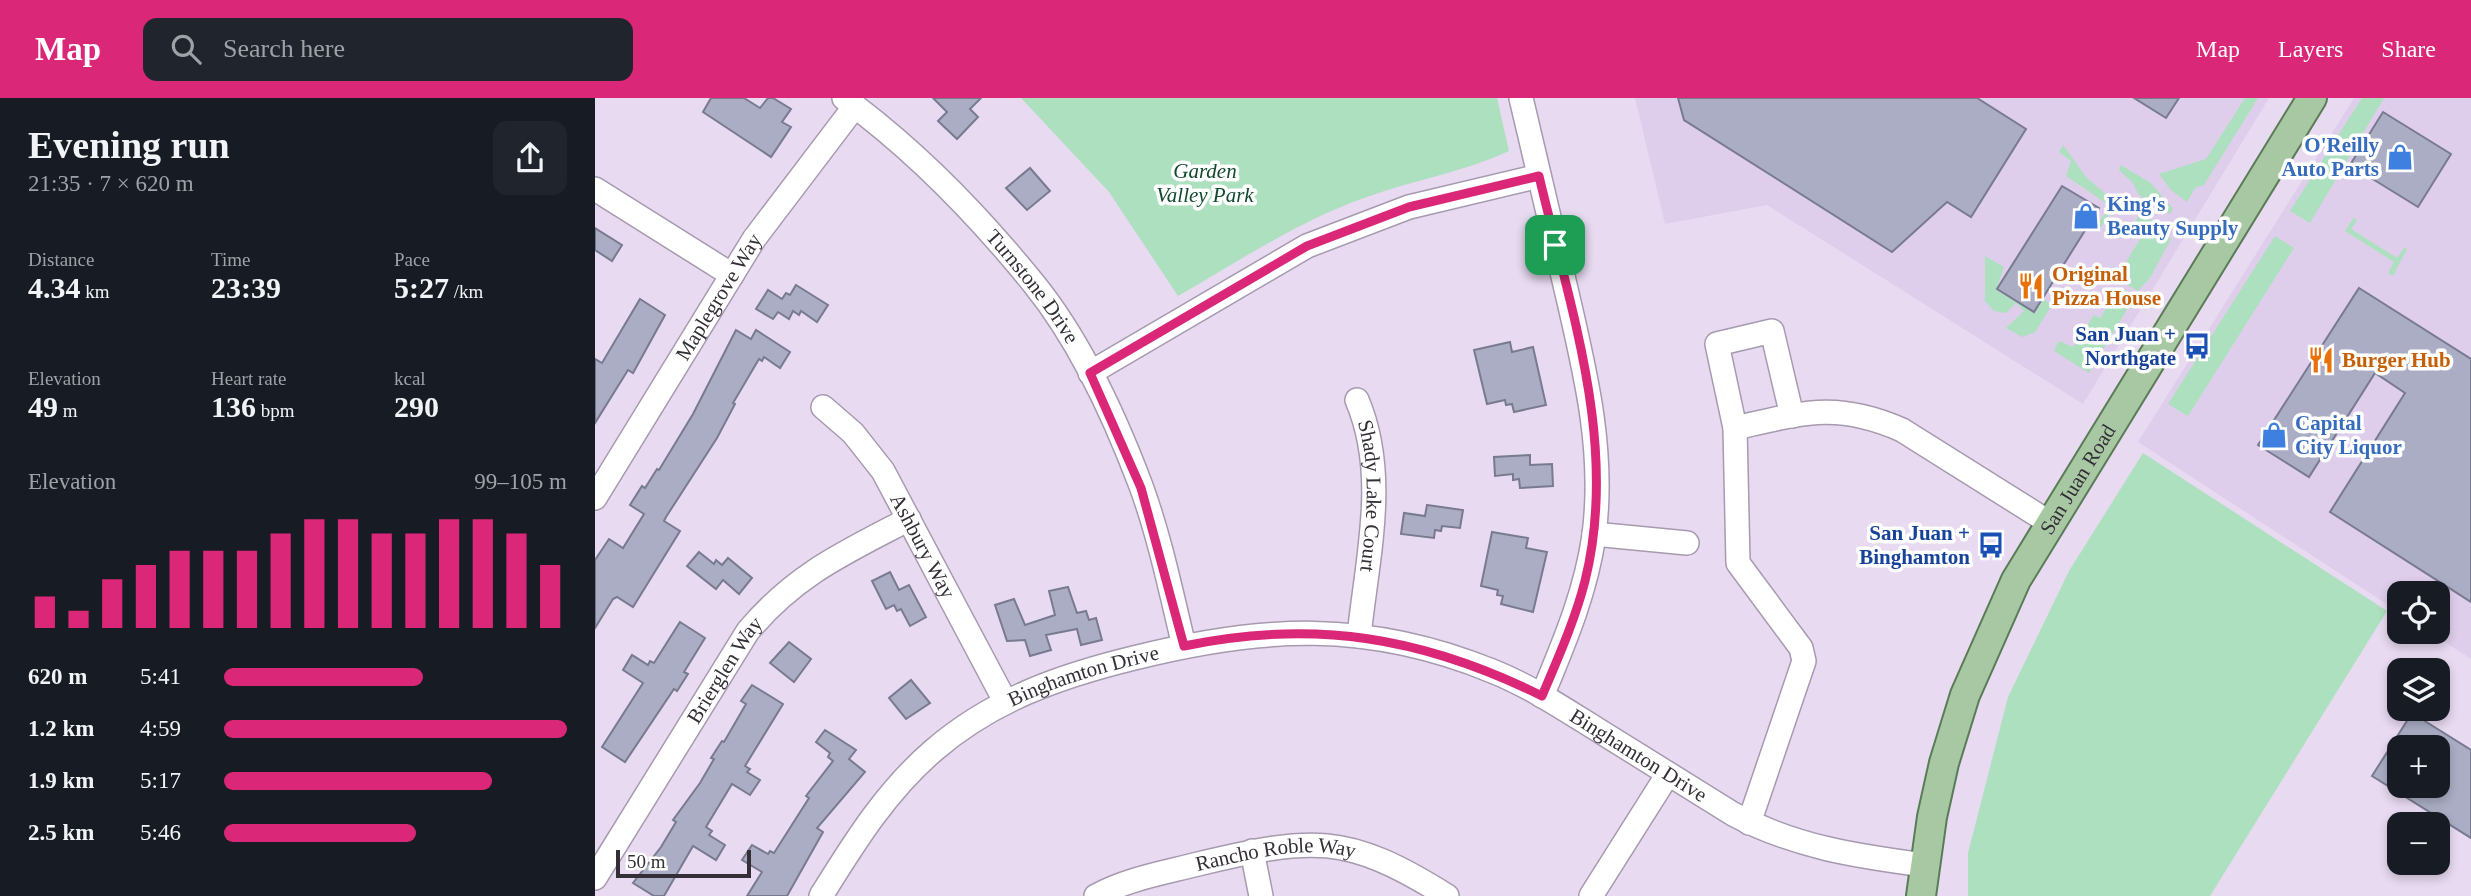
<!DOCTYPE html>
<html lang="en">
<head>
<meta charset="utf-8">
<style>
	body { margin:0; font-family:Georgia,serif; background:#20242c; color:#f1f3f6; height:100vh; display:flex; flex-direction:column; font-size:26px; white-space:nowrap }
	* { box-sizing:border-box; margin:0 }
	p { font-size:23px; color:#9ea1a6 }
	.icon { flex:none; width:38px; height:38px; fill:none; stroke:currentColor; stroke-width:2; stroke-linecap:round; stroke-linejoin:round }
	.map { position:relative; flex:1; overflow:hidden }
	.panel { display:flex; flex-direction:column; background:#171b24; width:595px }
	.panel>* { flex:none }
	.fabs { position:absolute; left:1792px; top:483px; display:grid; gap:14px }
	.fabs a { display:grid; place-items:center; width:63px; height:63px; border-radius:14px; background:#171b24; box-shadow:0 4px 10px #0003; font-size:35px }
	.scale { position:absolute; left:21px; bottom:18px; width:135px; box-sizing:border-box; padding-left:7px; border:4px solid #342e37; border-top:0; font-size:19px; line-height:24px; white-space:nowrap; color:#342e37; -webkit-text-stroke:5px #fff; paint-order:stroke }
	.pin { position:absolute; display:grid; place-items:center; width:60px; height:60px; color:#fff; margin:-30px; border-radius:14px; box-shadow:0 4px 10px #0006 }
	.round { display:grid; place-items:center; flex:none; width:74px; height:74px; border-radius:14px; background:#20242c }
	.headline { display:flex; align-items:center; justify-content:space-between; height:119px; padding:0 28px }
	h1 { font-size:38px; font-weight:700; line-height:52px }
	.metrics { display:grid; grid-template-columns:repeat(3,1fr); gap:10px; height:119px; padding:7px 28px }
	.metrics div { display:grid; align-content:center }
	.metrics b { font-size:30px; font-weight:700 }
	.metrics small { font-size:19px; font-weight:400 }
	.metrics p { font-size:19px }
	.chart { height:196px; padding:14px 28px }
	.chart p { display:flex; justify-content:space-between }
	.chart svg { width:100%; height:126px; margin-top:7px; stroke:#db2777; stroke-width:6 }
	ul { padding:0 28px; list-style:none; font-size:23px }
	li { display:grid; grid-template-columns:112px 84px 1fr; align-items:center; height:52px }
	li i { height:18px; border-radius:9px; background:#db2777 }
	header { display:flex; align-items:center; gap:42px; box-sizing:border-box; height:98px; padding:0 35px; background:#db2777; color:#fff }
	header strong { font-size:33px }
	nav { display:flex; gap:38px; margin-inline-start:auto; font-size:24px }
	.search { width:490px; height:63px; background:#20242c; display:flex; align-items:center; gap:18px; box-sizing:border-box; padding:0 24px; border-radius:14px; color:#9ea1a6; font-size:26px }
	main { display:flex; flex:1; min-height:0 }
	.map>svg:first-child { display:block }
</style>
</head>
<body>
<header>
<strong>Map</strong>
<div class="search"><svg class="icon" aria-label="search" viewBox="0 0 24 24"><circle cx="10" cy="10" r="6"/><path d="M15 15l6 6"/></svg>Search here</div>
<nav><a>Map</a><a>Layers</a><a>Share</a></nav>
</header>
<main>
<section class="panel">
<div class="headline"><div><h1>Evening run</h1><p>21:35 · 7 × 620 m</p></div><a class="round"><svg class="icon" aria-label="share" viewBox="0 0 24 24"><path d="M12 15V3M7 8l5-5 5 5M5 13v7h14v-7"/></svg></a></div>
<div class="metrics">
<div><p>Distance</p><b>4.34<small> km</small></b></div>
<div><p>Time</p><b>23:39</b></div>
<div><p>Pace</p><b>5:27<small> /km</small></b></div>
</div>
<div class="metrics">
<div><p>Elevation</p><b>49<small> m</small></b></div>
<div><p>Heart rate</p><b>136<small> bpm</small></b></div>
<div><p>kcal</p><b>290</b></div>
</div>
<div class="chart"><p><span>Elevation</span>99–105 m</p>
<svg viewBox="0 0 160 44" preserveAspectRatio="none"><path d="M5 44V33M15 44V38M25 44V27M35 44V22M45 44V17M55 44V17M65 44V17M75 44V11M85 44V6M95 44V6M105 44V11M115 44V11M125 44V6M135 44V6M145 44V11M155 44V22"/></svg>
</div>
<ul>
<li><b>620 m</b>5:41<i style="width:58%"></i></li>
<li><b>1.2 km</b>4:59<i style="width:100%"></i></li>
<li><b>1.9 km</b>5:17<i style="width:78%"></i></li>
<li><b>2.5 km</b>5:46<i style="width:56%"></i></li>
</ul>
</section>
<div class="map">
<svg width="1876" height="798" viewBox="0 0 1876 798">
	<rect width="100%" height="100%" fill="#e8daf1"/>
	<!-- built -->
	<g fill="#dfceeb">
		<polygon points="1040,0 1674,0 1488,306 1172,107 1070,126"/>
		<polygon points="1759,0 1876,0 1876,561 1835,534 1843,534 1843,495 1804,495 1804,514 1543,344"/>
	</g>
	<!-- green -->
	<g fill="#ade0bf">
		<path d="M426,0H902L914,53C869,74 819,82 772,99C705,122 644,163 583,198L514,94Z"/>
		<polygon points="1650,0 1663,0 1609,87 1600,90 1592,104 1576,92 1564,76 1611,61"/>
		<polygon points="1767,0 1789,0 1715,125 1695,113"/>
		<polygon points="1468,47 1491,79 1518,102 1519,109 1504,132 1500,130 1515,108 1471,78 1476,63 1464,54"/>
		<polygon points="1526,67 1556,85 1578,111 1575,116 1544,97 1537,84 1524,72"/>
		<polygon points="1544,118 1551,119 1574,134 1572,138 1576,141 1555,180 1543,193 1521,181 1548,136 1537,128"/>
		<polygon points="1759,119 1762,123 1756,131 1802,160 1809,150 1812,151 1798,178 1793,175 1799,164 1750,133"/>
		<polygon points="1680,138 1699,150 1593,318 1573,306"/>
		<polygon points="1390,158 1409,169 1401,192 1440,215 1449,201 1457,207 1440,234 1427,239 1411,230 1429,213 1421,205 1411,215 1399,213 1390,203"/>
		<polygon points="1525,189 1540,198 1494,275 1462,255 1459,252 1464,243 1478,249 1499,217 1505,220"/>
		<polygon points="1548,355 1792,513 1615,798 1373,798 1373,755 1413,599 1474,473"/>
	</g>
	<!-- building -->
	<g fill="#abadc4" stroke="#787a90" stroke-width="2" fill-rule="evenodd">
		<polygon points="116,0 149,0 165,10 173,0 178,0 196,11 187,24 196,29 176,59 108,14"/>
		<polygon points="338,0 386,0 375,11 383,19 362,41 343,23 352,14"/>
		<polygon points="1083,0 1382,0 1431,31 1376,119 1352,104 1297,154 1089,22"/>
		<polygon points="1539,0 1584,0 1571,20"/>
		<polygon points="1788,14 1856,56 1823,109 1755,67"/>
		<polygon points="435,70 455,93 432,112 411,90"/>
		<polygon points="1467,88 1504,110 1439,214 1402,191"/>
		<polygon points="0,130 27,147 17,163 0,152"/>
		<polygon points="201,187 233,207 222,224 206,213 204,217 198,213 194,221 183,214 178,221 161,211 173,192 187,201 191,195 195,197"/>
		<polygon points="1764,190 1876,261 1876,504 1735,414 1810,295 1780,275 1714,379 1663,347"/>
		<polygon points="45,201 70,217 38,275 33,272 0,325 0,261 7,265"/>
		<polygon points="141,232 156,241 161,232 195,254 185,270 169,259 167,263 164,261 138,305 140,306 122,340 71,419 69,423 85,433 38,509 22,499 18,501 0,530 0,462 14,441 28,450 49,416 35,407 47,388 50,390 62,371 64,372 98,316"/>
		<polygon points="915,244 917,254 938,249 951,307 919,314 917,306 911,307 910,302 892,306 879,252"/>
		<polygon points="935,357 935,367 957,366 958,388 925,390 924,381 918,382 918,376 900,378 899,359"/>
		<polygon points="832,407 868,412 865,430 847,428 846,433 840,432 839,440 806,436 809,415 830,418"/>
		<polygon points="897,434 933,440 931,450 952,454 938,514 906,506 908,498 902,497 903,492 886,488"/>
		<polygon points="104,454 119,466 121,462 127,467 133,460 157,480 144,496 128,482 121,491 92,468"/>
		<polygon points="295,474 304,492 314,487 331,519 315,528 306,511 302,513 299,507 291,511 277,483"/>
		<polygon points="473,489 482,515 491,513 494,522 501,520 507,542 486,547 482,531 451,537 456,552 435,558 430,542 412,543 400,507 419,501 430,527 460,517 454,493"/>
		<polygon points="85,524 110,540 89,574 93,576 82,593 79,591 30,664 7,649 48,585 28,572 37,557 53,567 55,563 59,565"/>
		<polygon points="194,544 216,561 199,584 175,565"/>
		<polygon points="316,582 335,605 311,621 294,600"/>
		<polygon points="157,587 188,606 150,668 155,671 152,674 165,682 155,697 137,686 111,729 117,733 114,737 130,747 121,762 98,748 69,798 59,798 38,785 66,749 81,724 78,722 105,685 119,661 116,660 127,643 129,644 151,606 146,603"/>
		<path d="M1817,615L1876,652V740L1777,678ZM1804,649H1843V688H1804Z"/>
		<polygon points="230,632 261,652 254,661 270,674 222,730 228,734 192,798 152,798 167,774 147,762 157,747 173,756 175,753 179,755 214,700 211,698 238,663 233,659 235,655 221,644"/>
	</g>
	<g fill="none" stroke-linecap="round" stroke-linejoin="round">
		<!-- minor casing -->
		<g stroke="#a79ab0" stroke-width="26">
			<g id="minor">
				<path id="s1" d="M249,0C320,52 384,118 439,186C486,244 520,319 546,388C565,440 576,494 589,548"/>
				<path d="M926,0C941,64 956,127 971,191C990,273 1010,352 999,437C991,494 969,545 947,598"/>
				<polyline points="0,91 137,177"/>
				<polyline points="495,275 712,148 814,109 944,78"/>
				<path id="s2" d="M762,302C794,377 772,460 764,538"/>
				<path id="s3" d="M228,309L258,335L288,373L410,603"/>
				<path d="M1140,330C1207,315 1241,303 1307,332L1455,425"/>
				<path id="s4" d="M0,400L159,141L260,8"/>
				<polyline points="999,436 1092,445"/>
				<polyline points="1154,725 1209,563 1206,550 1143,465 1140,330 1122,246 1177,233 1197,318"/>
				<polyline points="657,753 666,798"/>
				<path id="s5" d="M0,780L153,533C201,476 249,455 314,421"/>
				<path id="s6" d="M226,798C259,745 291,693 339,652C397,602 465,578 539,560C667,528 772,522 897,573C935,588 969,611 1003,632C1048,660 1093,688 1138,716C1200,749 1261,758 1329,767"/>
				<path id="s7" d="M501,798C532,781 568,775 603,766C717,739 750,734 852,798"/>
				<polyline points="996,798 1073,676"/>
			</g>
		</g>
		<!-- major casing -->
		<g stroke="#5a7b57" stroke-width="32">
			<g id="major">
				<path id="s8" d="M1326,798L1337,719L1349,665L1370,597L1421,482L1717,0"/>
			</g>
		</g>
		<!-- minor -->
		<use href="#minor" stroke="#fff" stroke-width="23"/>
		<!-- major -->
		<use href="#major" stroke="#a8c8a4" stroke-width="28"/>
	</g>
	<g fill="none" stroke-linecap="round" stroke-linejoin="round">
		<!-- route casing -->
		<g stroke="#fff" stroke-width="14">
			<path id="route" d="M944,78C975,210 1024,347 990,483C980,522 963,560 947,598C828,539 720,521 589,548L546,390L495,275L712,148L814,109Z"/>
		</g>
		<!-- route -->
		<use href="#route" stroke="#db2777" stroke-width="9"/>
	</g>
	<!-- icons -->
	<defs>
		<g id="shop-bare" transform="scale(2.1)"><path d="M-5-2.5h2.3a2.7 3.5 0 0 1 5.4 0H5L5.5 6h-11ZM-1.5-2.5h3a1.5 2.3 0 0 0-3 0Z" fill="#3f7fe0" stroke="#fff" stroke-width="2.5" paint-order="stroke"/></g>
		<g id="restaurant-bare" transform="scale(2.1)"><path d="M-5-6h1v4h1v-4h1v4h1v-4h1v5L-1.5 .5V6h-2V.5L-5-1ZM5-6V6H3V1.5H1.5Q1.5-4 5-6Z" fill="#e8710a" stroke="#fff" stroke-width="2.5" paint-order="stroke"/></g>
		<g id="bus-bare" transform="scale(2.1)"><path d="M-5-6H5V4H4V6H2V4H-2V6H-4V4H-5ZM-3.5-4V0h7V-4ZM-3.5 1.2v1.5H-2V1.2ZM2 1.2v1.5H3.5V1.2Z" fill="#1a4fb4" stroke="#fff" stroke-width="2.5" paint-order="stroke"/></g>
	</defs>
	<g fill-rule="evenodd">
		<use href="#shop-bare" x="1805" y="59"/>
		<use href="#shop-bare" x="1491" y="118"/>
		<use href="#restaurant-bare" x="1436" y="188"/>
		<use href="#bus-bare" x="1602" y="248"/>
		<use href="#restaurant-bare" x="1726" y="262"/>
		<use href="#shop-bare" x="1679" y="337"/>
		<use href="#bus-bare" x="1396" y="447"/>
	</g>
	<g text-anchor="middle" stroke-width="7" stroke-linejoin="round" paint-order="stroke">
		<!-- shop labels -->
		<g font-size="21" font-weight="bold" fill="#366cbe" stroke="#fff" text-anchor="start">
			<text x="1784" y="54" text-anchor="end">O'Reilly<tspan x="1784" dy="24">Auto Parts</tspan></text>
			<text x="1512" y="113">King's<tspan x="1512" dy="24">Beauty Supply</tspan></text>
			<text x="1700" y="332">Capital<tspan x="1700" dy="24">City Liquor</tspan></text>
		</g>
		<!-- park labels -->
		<g font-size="21" font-style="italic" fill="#124a2e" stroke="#fff">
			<text x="610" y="80">Garden<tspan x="610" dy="24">Valley Park</tspan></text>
		</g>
		<!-- food labels -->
		<g font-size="21" font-weight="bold" fill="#c56008" stroke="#fff" text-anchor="start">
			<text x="1457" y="183">Original<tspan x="1457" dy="24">Pizza House</tspan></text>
			<text x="1747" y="269">Burger Hub</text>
		</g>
		<!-- street labels -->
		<g font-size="21" fill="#342e37" stroke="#fff">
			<text dy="7" stroke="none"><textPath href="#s1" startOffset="268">Turnstone Drive</textPath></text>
			<text dy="7" stroke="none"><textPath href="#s4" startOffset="236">Maplegrove Way</textPath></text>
			<text dy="7" stroke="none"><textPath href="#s8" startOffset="450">San Juan Road</textPath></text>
			<text dy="7" stroke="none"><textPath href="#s2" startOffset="98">Shady Lake Court</textPath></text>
			<text dy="7" stroke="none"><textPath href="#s3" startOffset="173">Ashbury Way</textPath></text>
			<text dy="7" stroke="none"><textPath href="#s5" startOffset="245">Brierglen Way</textPath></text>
			<text dy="7" stroke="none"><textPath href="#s6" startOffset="354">Binghamton Drive</textPath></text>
			<text dy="7" stroke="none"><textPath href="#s6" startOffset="942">Binghamton Drive</textPath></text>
			<text dy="7" stroke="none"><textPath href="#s7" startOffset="186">Rancho Roble Way</textPath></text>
		</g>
		<!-- transit labels -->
		<g font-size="21" font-weight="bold" fill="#164399" stroke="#fff" text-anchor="end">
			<text x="1581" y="243">San Juan +<tspan x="1581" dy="24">Northgate</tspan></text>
			<text x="1375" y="442">San Juan +<tspan x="1375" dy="24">Binghamton</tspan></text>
		</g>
	</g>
</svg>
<div class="fabs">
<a><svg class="icon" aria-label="locate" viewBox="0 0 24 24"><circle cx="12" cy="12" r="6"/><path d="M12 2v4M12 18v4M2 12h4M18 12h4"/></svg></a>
<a><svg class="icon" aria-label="layers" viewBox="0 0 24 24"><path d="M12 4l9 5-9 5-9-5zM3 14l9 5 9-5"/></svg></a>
<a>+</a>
<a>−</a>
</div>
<div class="scale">50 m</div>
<div class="pin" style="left:960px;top:147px;background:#1e9e55"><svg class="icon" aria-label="arrive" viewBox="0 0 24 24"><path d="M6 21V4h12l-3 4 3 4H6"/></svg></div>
</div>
</main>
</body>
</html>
